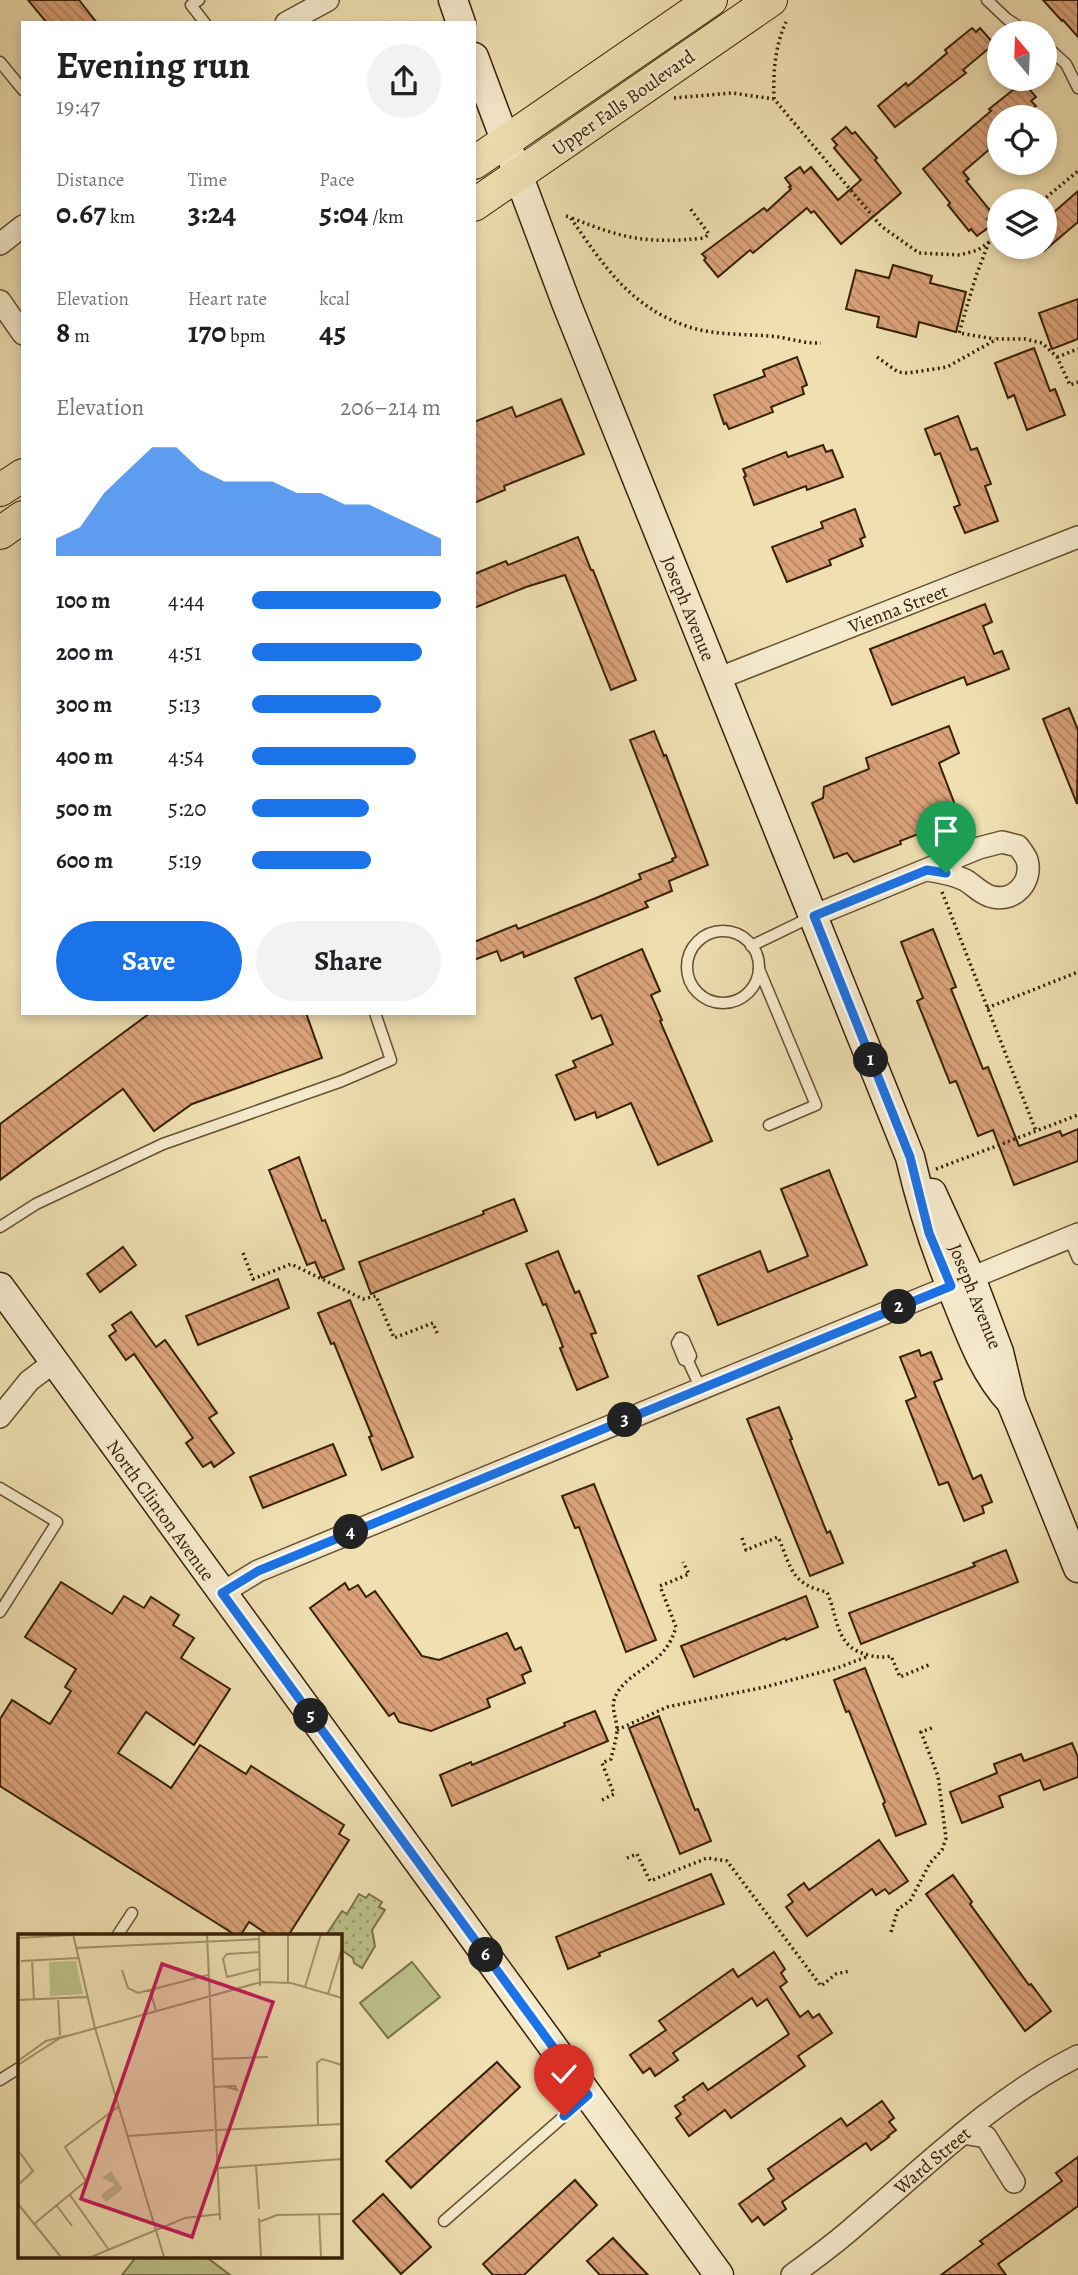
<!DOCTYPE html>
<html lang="en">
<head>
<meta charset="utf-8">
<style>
	body { margin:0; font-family:Alegreya,serif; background:#f2f2f2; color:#202124; height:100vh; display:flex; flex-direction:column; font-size:26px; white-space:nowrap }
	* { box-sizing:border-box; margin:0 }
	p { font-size:23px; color:#757577 }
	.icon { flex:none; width:38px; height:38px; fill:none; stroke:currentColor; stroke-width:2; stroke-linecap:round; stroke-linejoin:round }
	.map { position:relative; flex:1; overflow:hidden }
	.panel { position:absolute; left:21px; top:21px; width:455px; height:994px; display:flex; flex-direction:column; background:#fff; border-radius:0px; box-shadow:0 4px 10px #0003 }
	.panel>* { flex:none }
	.needle { width:46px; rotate:341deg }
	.buttons { position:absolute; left:987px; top:21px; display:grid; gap:14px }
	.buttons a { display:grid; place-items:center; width:70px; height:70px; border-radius:50%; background:#fff; box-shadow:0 4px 10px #0003; font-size:35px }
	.pin { position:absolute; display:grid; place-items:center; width:60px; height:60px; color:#fff; margin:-72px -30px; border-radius:50% 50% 50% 0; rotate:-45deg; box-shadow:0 0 7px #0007 }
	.pin .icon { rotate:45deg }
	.km { position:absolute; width:35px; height:35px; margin:-18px; border-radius:50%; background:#222; color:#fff; font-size:19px; line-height:35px; text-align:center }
	.round { display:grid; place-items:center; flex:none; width:74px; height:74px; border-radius:37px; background:#f2f2f2 }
	.summary { display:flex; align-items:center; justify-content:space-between; height:119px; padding:0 35px }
	h1 { font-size:38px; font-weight:600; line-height:52px }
	.metrics { display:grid; grid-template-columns:repeat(3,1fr); gap:10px; height:119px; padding:7px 35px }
	.metrics div { display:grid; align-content:center }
	.metrics b { font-size:30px; font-weight:600 }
	.metrics small { font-size:19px; font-weight:400 }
	.metrics p { font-size:19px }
	.chart { height:196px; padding:14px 35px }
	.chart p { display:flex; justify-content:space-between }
	.chart svg { width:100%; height:126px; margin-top:7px; fill:#1a73e8; opacity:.7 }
	.button { display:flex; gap:14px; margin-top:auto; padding:14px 35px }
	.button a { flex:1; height:80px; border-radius:42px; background:#1a73e8; color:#fff; font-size:28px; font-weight:600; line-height:80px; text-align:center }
	.button a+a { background:#f2f2f2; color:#202124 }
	ul { padding:0 35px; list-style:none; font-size:23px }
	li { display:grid; grid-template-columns:112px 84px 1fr; align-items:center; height:52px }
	li i { height:18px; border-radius:9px; background:#1a73e8 }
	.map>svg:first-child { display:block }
</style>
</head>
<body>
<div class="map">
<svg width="1078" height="2275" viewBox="0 0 1078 2275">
	<defs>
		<pattern id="park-dots" width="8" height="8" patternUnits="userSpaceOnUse" patternTransform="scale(1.75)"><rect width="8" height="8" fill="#bcc189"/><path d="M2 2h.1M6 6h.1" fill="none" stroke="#9a9c6e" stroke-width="1.8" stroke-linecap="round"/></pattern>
		<pattern id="building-back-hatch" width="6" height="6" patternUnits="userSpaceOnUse" patternTransform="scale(1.75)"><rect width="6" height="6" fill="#dba27a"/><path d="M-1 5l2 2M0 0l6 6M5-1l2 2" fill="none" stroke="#b28462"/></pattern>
	</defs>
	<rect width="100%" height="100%" fill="#efdfb1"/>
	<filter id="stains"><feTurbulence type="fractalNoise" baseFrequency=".00286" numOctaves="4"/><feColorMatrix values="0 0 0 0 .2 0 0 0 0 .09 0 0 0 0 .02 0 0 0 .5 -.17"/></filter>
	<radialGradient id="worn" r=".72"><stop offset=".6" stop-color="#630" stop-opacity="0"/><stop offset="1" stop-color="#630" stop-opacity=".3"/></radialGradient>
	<!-- park -->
	<polygon fill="url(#park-dots)" stroke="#7a7148" stroke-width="2" points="359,1894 366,1898 369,1894 382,1902 379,1907 385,1910 372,1930 375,1946 362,1968 354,1963 353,1958 340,1949 340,1936 326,1935 342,1911 347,1914"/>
	<!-- garden -->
	<g fill="#bcc189" stroke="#7a7148" stroke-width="2">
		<polygon points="412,1962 440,1997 388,2038 360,2003"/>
		<polygon points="137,2256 205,2256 230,2275 122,2275"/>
	</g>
	<!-- building -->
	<g fill="url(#building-back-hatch)" stroke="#372106" stroke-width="2">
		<polygon points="28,0 79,0 97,23 47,23"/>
		<polygon points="1043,0 1078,0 1078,37 1063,20 1062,21"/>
		<polygon points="972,28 976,32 980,28 994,44 963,70 966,73 895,127 878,106 906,83 908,86 947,53 945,50"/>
		<polygon points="1023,82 1036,97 1031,101 1036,106 1022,117 999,117 999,141 963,172 969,179 966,181 993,214 987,219 992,225 977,236 971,229 969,231 948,205 950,203 923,169 991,111 989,109"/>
		<polygon points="846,127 852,134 855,132 877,158 875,160 901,193 841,244 814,211 811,213 807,208 753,253 750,250 718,277 704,260 706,258 702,254 764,208 767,211 791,189 789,187 791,186 785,178 800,167 804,173 811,167 838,200 861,180 834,148 837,145 832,139"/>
		<polygon points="1078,191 1078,222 1045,250 1045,220"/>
		<polygon points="893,265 932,276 930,283 966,292 956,332 919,322 916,337 877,327 879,317 846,309 856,270 889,278"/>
		<polygon points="1078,299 1078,339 1052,349 1039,313"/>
		<polygon points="1034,348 1050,391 1055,389 1065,415 1027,430 1014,395 1008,398 995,363"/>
		<polygon points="797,357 807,385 802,387 804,394 771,407 773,412 729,429 726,423 724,424 714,395 765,376 763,370"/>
		<polygon points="561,399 584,454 504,486 505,490 474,503 474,422 512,407 516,417"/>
		<polygon points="958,416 971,450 977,448 991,484 985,486 998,521 965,533 954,507 960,505 940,453 935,455 925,429"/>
		<polygon points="823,445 826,452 832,450 843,477 807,490 806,486 754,505 744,477 746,476 743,469 786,452 788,457"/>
		<polygon points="855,509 865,537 860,539 863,546 829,560 831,565 787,582 772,547 823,528 821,522"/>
		<polygon points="578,537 591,570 593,570 636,680 611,690 565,575 526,587 474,608 474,574 506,561 508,565"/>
		<polygon points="985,604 992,622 983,626 994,654 1002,651 1009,669 967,685 964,677 892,705 870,649"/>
		<polygon points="1069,708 1078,730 1077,804 1043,719"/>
		<polygon points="949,726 959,753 939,763 960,818 900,841 901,844 854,862 847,853 834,858 812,803 823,798 824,787 869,769 866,758"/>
		<polygon points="654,731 664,756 666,755 708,865 669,881 672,891 645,902 648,907 581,934 524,957 523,952 501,961 497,951 474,960 474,942 516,925 518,929 596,898 641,879 639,874 673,861 672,859 676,857 630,740"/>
		<polygon points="933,929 956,987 951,989 983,1069 988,1067 1019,1146 1060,1131 1062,1136 1078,1129 1078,1161 1014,1185 993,1130 978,1136 956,1081 950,1083 917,1001 923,998 901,942"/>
		<polygon points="642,949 660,991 651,995 662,1020 660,1021 712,1141 658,1165 631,1103 597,1118 595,1112 575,1120 556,1075 576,1067 573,1061 613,1044 601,1015 592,1019 575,978"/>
		<polygon points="150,1013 306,1013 322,1058 192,1104 154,1131 123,1089 0,1180 0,1124"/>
		<polygon points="299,1157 322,1221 325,1220 344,1269 322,1278 315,1262 307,1265 269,1170"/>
		<polygon points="829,1170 867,1265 718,1325 698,1276 760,1251 768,1272 808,1256 781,1189"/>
		<polygon points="514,1199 527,1231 371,1294 359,1262 484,1214 483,1211"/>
		<polygon points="123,1247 136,1265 100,1292 87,1274"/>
		<polygon points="558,1251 575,1293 579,1291 596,1333 591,1334 608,1377 577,1390 560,1348 563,1347 546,1304 543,1305 526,1264"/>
		<polygon points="278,1279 289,1308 198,1345 186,1316"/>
		<polygon points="350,1300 413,1457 382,1470 369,1437 372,1436 334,1343 331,1344 318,1313"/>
		<polygon points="131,1312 156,1347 165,1340 217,1413 209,1418 234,1453 214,1467 211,1462 203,1467 186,1443 193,1438 134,1354 126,1360 109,1336 116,1331 112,1325"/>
		<polygon points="919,1350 921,1356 931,1352 942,1379 934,1382 973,1479 981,1475 992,1502 982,1506 984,1513 964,1521 948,1482 939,1485 906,1401 916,1397 900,1357"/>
		<polygon points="779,1407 792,1439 790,1440 827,1533 830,1531 843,1563 810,1576 747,1419"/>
		<polygon points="333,1444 346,1475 263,1508 250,1477"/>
		<polygon points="594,1484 656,1640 626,1652 579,1527 575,1528 562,1496"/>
		<polygon points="1006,1550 1018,1582 861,1644 849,1613 975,1566 973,1563"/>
		<polygon points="61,1582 112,1614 124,1596 144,1608 151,1597 179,1615 173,1625 194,1638 181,1658 230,1689 194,1745 146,1712 118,1753 171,1788 200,1745 246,1774 251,1766 344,1825 339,1834 349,1840 288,1936 270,1936 249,1922 240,1936 237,1936 0,1786 0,1719 12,1700 50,1724 71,1691 65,1687 76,1669 25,1637"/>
		<polygon points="345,1583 349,1590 358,1585 366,1597 375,1591 422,1656 439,1660 507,1633 515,1650 521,1647 531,1671 522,1675 525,1683 487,1699 490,1707 431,1731 399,1722 394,1713 389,1716 310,1608"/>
		<polygon points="806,1596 818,1627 786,1640 785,1638 694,1677 681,1646"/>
		<polygon points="865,1668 926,1824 896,1836 883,1804 885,1802 849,1711 846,1712 834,1680"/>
		<polygon points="595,1711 608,1741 452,1806 440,1775 471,1762 472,1765 565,1726 564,1723"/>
		<polygon points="659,1716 695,1810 698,1809 711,1841 680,1854 629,1728"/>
		<polygon points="1072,1743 1078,1757 1078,1777 1044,1790 1040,1780 999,1796 1003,1807 962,1823 950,1792 997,1773 994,1764 1021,1754 1024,1761"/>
		<polygon points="879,1840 908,1881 889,1894 885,1889 876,1895 872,1889 807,1936 786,1907 793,1902 788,1895 804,1883 809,1890"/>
		<polygon points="711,1874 724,1904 599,1953 600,1956 568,1969 556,1937"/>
		<polygon points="953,1875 972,1902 970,1904 1029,1985 1031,1984 1051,2011 1025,2031 926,1894"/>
		<polygon points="774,1952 785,1969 781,1973 787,1982 780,1987 800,2017 808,2011 813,2018 819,2014 832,2033 798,2056 805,2066 731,2118 725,2110 689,2136 676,2118 681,2114 675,2106 685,2100 683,2097 703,2083 708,2090 789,2034 767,1999 757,2006 752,1998 673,2053 678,2060 655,2076 650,2068 643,2073 630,2055 666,2030 659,2021 733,1969 738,1977"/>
		<polygon points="497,2062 520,2087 411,2188 386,2161"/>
		<polygon points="882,2101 894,2118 889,2122 896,2130 888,2136 889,2137 871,2150 866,2143 782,2202 786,2209 764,2225 758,2217 752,2222 739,2204 774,2179 768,2169 841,2118 847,2126"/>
		<polygon points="1078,2157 1078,2206 998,2264 1006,2275 941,2275 983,2244 980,2241 1062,2181 1056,2173"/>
		<polygon points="575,2180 597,2205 524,2275 493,2275 483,2264"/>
		<polygon points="383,2194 431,2247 401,2274 353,2221"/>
		<polygon points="613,2238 648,2275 600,2275 587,2261"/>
	</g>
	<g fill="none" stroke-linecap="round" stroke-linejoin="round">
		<!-- service casing -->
		<g stroke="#655031" stroke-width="13">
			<g id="service">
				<polyline points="199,0 191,5 205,23"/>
				<polyline points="987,0 1007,19 1028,33"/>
				<polyline points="1045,45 1066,64 1078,88"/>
				<polyline points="0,62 23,90"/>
				<circle cx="723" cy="967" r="36"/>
				<polyline points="751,946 811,917"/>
				<polyline points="759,969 816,1105 769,1125"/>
				<polyline points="0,1227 36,1204 163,1144 342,1081 391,1060 375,1013"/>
				<polyline points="1069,1238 1078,1259"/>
				<polyline points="680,1338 677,1343 684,1360 688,1361 701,1389"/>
				<polyline points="680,1338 684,1340 691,1356 688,1361"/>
				<polyline points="0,1488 57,1522 0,1612"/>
				<polyline points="117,1936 132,1913"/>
				<polyline points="0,2080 19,2068"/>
				<polyline points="444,2221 586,2097"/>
			</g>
		</g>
		<!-- minor casing -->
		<g stroke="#655031" stroke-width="24">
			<g id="minor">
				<polyline points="286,23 328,0"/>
				<polyline points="0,244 23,226"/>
				<polyline points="0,301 23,334"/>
				<polyline points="717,679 1078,537"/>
				<path d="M813,916L979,848L1002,842L1018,846C1021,850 1025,855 1027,860C1033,881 1015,902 993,897C982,895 974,885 965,880C953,874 940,872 927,870"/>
				<polyline points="971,1278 1078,1234"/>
				<polyline points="0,1417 29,1381 54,1362"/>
				<polyline points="222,1593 258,1571 951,1286"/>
				<polyline points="963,2133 986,2137 1014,2182"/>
				<path d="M792,2275C814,2259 836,2243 856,2225C927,2165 994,2098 1078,2056"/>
			</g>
		</g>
		<!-- secondary casing -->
		<g stroke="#372106" stroke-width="31">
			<g id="secondary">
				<polyline points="453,0 461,23"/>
				<path d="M474,57L567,305L910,1157C922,1210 937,1254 958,1304C972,1339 985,1374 1011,1402"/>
				<polyline points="932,1193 971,1278 999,1352 1011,1402 1078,1568"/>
				<polyline points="0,1287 719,2275"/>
			</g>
		</g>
		<!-- primary casing -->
		<g stroke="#372106" stroke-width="34">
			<g id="primary">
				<polyline points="474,163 711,0"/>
				<polyline points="474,205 771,0"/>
				<polyline points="0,490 23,475"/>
				<polyline points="0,533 23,517"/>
			</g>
		</g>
		<!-- path -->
		<g stroke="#372106" stroke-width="3.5" stroke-dasharray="2 3.5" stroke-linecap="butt">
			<polyline points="674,98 732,93 774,99 881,226 919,253 960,255 978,250 999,235"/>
			<path d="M774,99C773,72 775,46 786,22"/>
			<polyline points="1042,201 1078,171"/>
			<path d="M566,216L570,217C604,266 630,307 689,327C714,335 743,334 769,336C788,337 802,344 821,343"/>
			<path d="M572,218C624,239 648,244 704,238L709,234L689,207"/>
			<polyline points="989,242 976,276 959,333 995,339"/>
			<polyline points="877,357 898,372 908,373 947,367 997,339 1025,339 1042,343 1057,357 1070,385 1078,382"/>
			<polyline points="1057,357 1078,349"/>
			<polyline points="942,892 1036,1131"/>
			<polyline points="987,1008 1078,972"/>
			<polyline points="936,1169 1078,1115"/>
			<polyline points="243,1253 253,1279 291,1264 363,1299 376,1296 394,1338 433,1323 437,1333"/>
			<path d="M742,1538L746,1550L778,1537C792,1569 791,1584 827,1592C839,1620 835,1647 868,1655C876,1657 882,1658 891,1656L900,1677L931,1664"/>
			<polyline points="617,1730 667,1707 765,1687 837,1668 869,1656"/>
			<path d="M602,1800L614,1794L602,1763L611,1759C613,1750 616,1741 617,1732C618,1719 609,1708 616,1695C630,1668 665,1667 676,1627L660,1586L689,1574L683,1562"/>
			<polyline points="627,1858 637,1854 650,1881 707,1858 727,1861 821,1986 836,1974 850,1971"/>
			<polyline points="891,1932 898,1909 910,1901 930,1863 942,1850 946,1838 938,1776 921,1732 932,1728"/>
		</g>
		<!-- service -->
		<use href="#service" stroke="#f5eacc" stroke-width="10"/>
		<!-- minor -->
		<use href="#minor" stroke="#f5eacc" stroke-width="21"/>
		<!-- secondary -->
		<use href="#secondary" stroke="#f5eacc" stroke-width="28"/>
		<!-- primary -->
		<use href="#primary" stroke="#efdfb1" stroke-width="32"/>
	</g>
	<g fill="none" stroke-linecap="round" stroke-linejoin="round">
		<!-- route casing -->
		<g stroke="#fff" stroke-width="14">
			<polyline id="route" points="564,2116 588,2095 222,1593 258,1571 951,1286 929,1233 910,1157 814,916 927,870 946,873"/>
		</g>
		<!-- route -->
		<use href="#route" stroke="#1a73e8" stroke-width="9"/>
	</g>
	<g text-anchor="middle" stroke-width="5" stroke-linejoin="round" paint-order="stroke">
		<!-- street labels -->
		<g font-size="19" fill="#372106" stroke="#f5eacc">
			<text transform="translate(623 102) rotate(-35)" y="7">Upper Falls Boulevard</text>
			<text transform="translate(689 608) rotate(68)" y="7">Joseph Avenue</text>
			<text transform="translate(898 608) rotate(-21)" y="7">Vienna Street</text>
			<text transform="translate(976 1296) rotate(68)" y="7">Joseph Avenue</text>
			<text transform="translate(161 1510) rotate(54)" y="7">North Clinton Avenue</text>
			<text transform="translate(932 2160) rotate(-40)" y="7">Ward Street</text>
		</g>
	</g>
	<!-- overview -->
	<g transform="translate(18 1934)">
		<rect width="324" height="324" fill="#efdfb1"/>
		<path d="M58,27L65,60L32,62L31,28Z" fill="#bcc189"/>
		<path d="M93,237L105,255L88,268L83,261L97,250L84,244Z" fill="#bcc189"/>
		<path fill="none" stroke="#a5936d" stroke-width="2" d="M55,0L77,94M189,0L202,286M241,0L242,52M270,0V49M0,4L55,1M58,14L241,5M241,18L209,20L205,25L209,43L241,35M14,26L16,66M3,27L60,24M104,36L110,54L120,59L190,41M287,53L303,0M132,56L138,77M310,60L324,14M40,64L42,101M0,66L69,63M77,94L146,323M195,125L250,123M0,127L28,107L47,102M0,131L42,104L243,48L273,49L324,64M196,153L215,152H217L219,156L209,153M300,191L299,129L304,125L324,131M199,196L324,190M110,202L196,196M0,216L15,237L0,251M238,232L241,275M200,234L324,225M52,261L91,316M0,270L43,323M39,272L54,292M301,280L303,323M241,284L243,323M241,288L259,281L324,280M16,290L68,247L47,213L101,172M73,323L167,284L202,280"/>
		<path fill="#c2185b" fill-opacity="0.15" stroke="#c2185b" stroke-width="3.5" d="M144,30L255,68L174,303L63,265Z"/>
		<rect width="324" height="324" fill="none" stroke="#372106" stroke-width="3.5"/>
	</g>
	<rect width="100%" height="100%" filter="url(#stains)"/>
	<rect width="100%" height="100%" fill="url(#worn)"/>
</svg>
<div class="buttons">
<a><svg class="needle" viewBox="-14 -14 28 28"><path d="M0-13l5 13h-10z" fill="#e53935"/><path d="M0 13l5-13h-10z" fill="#757577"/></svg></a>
<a><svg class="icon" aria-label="locate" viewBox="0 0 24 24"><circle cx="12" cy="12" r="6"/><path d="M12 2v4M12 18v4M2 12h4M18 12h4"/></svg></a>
<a><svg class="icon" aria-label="layers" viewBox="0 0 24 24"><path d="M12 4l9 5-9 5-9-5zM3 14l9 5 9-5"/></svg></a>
</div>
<div class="pin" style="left:946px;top:873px;background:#1e9e55"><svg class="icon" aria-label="arrive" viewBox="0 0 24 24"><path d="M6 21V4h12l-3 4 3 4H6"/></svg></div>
<div class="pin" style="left:564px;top:2116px;background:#d93025"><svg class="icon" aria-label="check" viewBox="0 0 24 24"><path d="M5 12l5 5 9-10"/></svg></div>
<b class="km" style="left:871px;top:1060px">1</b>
<b class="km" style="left:899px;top:1307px">2</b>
<b class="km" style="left:625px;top:1420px">3</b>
<b class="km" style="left:351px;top:1532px">4</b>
<b class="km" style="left:311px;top:1716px">5</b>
<b class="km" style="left:486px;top:1955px">6</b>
<section class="panel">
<div class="summary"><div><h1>Evening run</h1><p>19:47</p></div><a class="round"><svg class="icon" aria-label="share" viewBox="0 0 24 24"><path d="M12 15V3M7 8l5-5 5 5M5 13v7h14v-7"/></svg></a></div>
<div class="metrics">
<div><p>Distance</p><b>0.67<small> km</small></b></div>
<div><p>Time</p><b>3:24</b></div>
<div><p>Pace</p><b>5:04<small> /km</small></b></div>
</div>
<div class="metrics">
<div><p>Elevation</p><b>8<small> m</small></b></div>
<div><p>Heart rate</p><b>170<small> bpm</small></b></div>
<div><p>kcal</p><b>45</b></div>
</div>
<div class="chart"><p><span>Elevation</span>206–214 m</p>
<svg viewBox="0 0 160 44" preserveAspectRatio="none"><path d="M0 44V38L10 34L20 22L30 14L40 6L50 6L60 14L70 18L80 18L90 18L100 22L110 22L120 26L130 26L140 30L150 34L160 38V44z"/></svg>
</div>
<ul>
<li><b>100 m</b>4:44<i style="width:100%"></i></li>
<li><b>200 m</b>4:51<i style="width:90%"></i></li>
<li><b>300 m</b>5:13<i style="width:68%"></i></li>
<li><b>400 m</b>4:54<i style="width:87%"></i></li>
<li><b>500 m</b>5:20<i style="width:62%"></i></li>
<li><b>600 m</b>5:19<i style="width:63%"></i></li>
</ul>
<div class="button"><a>Save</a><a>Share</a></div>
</section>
</div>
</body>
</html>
